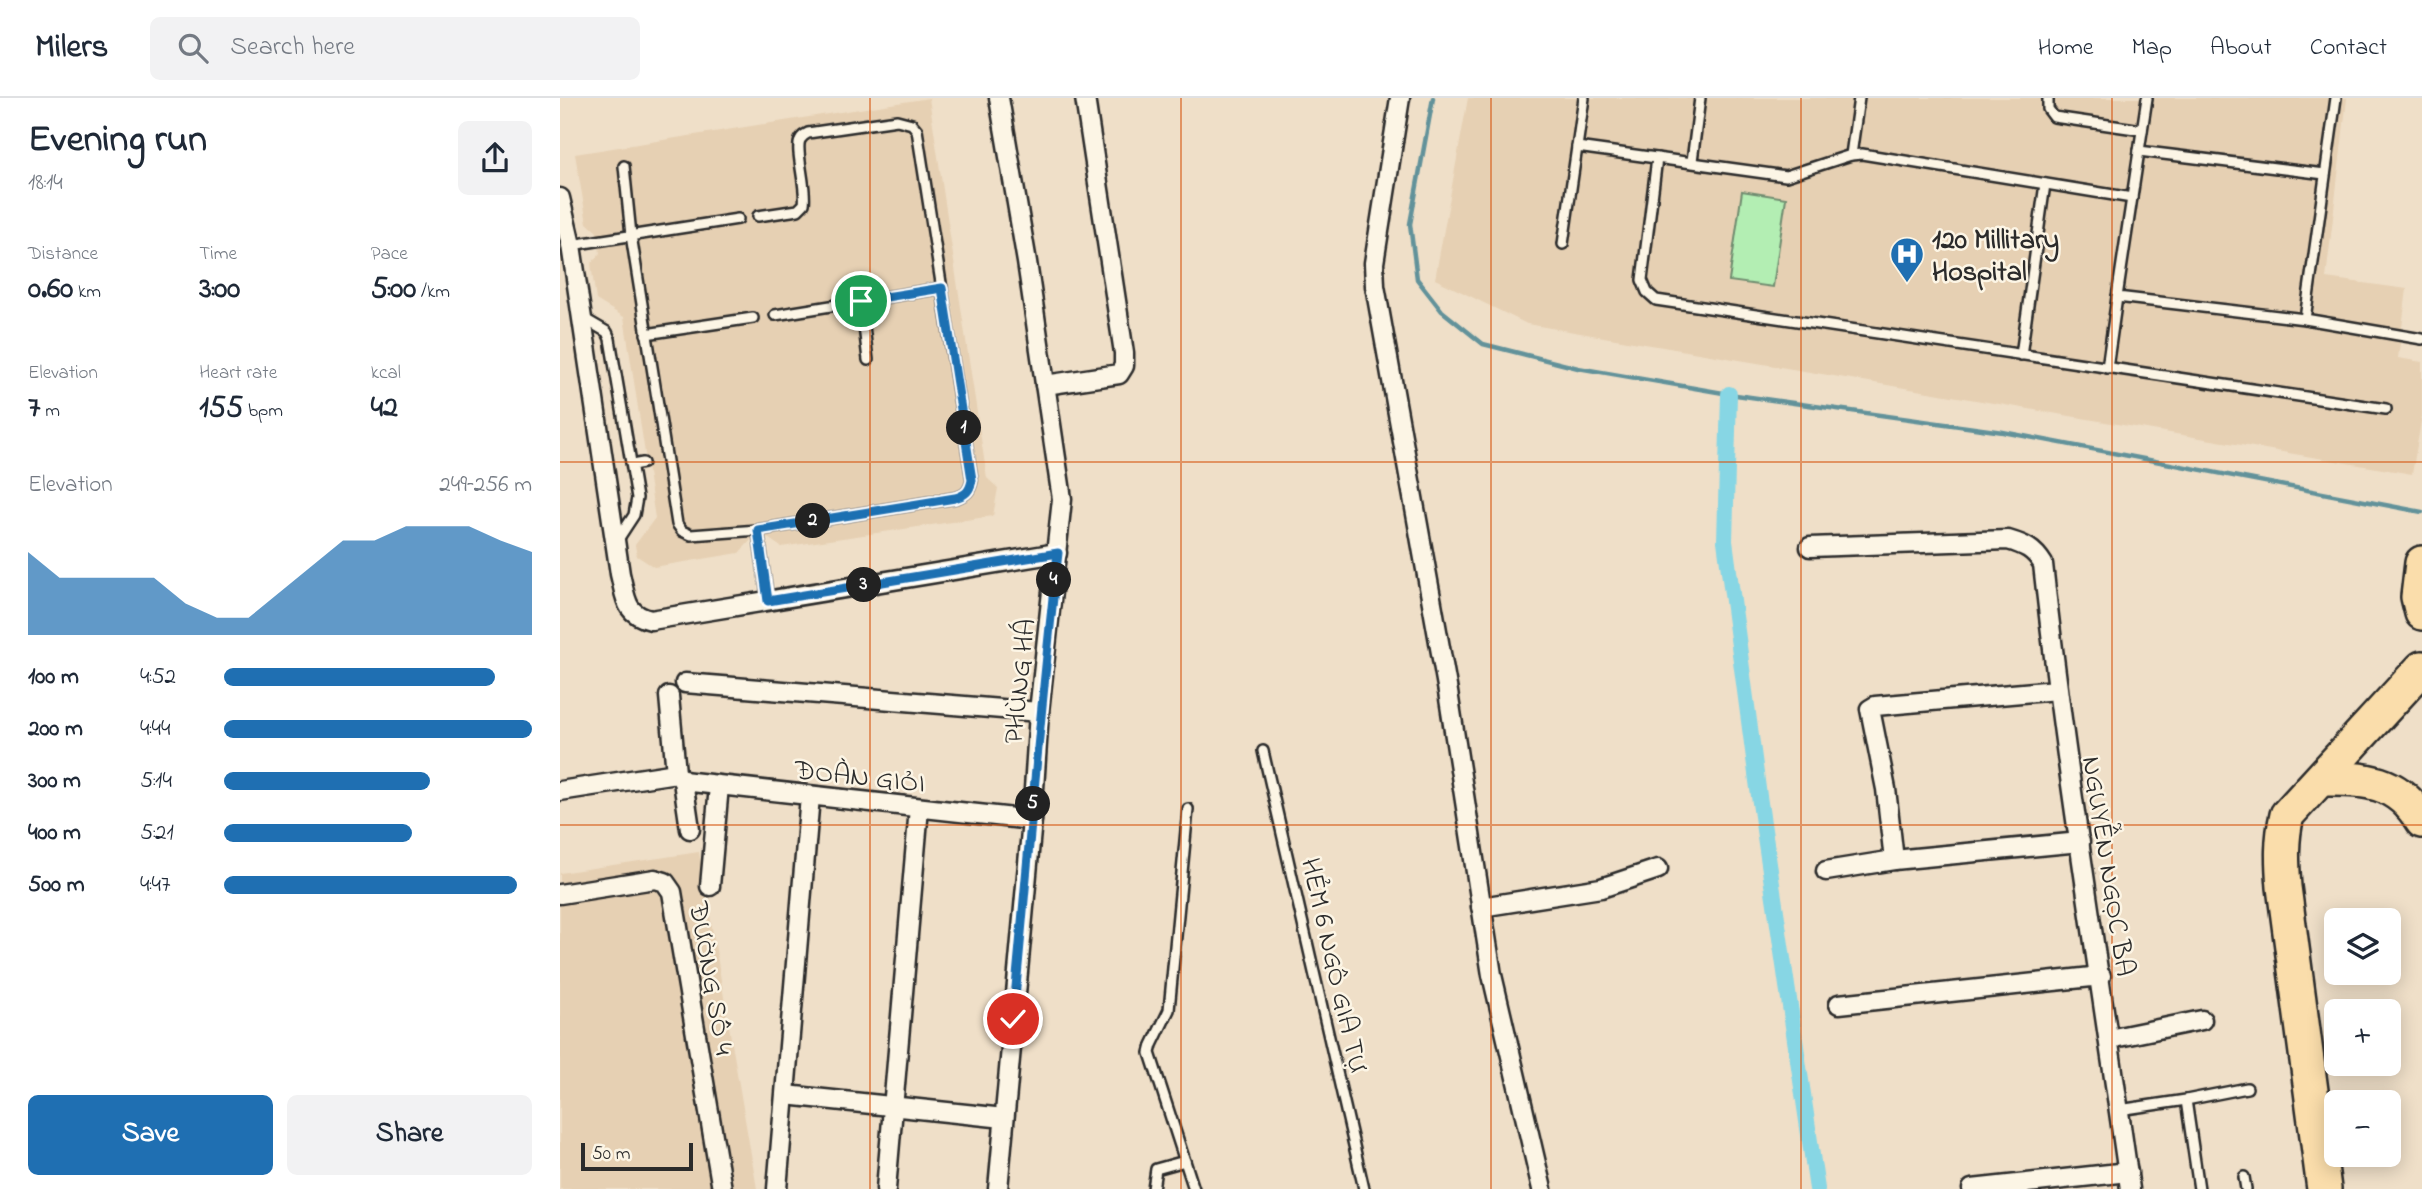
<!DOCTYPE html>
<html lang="en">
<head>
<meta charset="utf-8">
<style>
	body { margin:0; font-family:"Indie Flower",sans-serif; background:#f2f2f3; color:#1f2937; height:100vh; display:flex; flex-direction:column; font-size:26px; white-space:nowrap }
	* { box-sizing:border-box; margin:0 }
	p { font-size:23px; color:#747a83 }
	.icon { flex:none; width:38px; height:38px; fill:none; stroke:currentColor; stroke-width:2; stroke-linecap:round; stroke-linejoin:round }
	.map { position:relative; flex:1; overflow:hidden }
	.panel { display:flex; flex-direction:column; background:#fff; width:560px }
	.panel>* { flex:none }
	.controls { position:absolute; left:1764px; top:810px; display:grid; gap:14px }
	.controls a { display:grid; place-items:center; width:77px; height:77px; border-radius:10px; background:#fff; box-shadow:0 4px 18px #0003; font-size:35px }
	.scale { position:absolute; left:21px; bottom:18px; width:112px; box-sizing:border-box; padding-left:7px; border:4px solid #2b2b2b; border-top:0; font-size:19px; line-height:24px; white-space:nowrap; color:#2b2b2b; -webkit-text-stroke:5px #fcf5e5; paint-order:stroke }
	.pin { position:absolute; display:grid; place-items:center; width:60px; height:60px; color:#fff; margin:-30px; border:4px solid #fff; border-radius:50%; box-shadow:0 2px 7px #0007 }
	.km { position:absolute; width:35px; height:35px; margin:-18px; border-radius:50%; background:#222; color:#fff; font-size:19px; line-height:35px; text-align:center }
	.round { display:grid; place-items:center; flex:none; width:74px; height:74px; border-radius:10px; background:#f2f2f3 }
	.overview { display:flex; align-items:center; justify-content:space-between; height:119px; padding:0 28px }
	h1 { font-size:38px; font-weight:700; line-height:52px }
	.stats { display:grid; grid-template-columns:repeat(3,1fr); gap:10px; height:119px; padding:7px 28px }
	.stats div { display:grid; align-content:center }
	.stats b { font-size:30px; font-weight:700 }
	.stats small { font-size:19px; font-weight:400 }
	.stats p { font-size:19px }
	.chart { height:196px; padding:14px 28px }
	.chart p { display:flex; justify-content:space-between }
	.chart svg { width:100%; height:126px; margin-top:7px; fill:#1f6fb2; opacity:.7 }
	.primary-button { display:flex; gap:14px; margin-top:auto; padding:14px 28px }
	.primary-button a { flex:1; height:80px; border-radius:10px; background:#1f6fb2; color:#fff; font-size:28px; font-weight:700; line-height:80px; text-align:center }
	.primary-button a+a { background:#f2f2f3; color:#1f2937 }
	ul { padding:0 28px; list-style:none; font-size:23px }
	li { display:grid; grid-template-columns:112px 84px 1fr; align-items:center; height:52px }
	li i { height:18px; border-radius:9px; background:#1f6fb2 }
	header { display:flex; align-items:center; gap:42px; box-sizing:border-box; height:98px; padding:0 35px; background:#fff; border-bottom:2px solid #e0e1e3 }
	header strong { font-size:33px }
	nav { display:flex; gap:38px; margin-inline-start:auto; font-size:24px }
	.search { width:490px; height:63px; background:#f2f2f3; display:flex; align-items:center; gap:18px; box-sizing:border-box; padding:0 24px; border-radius:10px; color:#747a83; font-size:26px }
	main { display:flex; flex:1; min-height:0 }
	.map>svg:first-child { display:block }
</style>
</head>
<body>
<header>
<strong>Milers</strong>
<div class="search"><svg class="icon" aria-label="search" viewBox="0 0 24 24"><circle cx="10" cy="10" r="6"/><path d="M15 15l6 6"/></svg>Search here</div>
<nav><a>Home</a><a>Map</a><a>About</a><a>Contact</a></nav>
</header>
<main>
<section class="panel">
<div class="overview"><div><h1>Evening run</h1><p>18:14</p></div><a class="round"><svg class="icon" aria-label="share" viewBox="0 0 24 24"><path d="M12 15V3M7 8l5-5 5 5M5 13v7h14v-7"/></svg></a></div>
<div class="stats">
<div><p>Distance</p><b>0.60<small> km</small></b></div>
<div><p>Time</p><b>3:00</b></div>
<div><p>Pace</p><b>5:00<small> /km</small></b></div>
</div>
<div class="stats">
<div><p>Elevation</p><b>7<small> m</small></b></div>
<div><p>Heart rate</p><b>155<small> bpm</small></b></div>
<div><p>kcal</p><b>42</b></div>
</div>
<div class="chart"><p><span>Elevation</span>249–256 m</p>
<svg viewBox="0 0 160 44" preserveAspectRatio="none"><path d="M0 44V15L10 24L20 24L30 24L40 24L50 33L60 38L70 38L80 29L90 20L100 11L110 11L120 6L130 6L140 6L150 11L160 15V44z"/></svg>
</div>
<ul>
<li><b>100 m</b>4:52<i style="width:88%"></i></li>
<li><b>200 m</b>4:44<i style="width:100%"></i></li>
<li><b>300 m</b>5:14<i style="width:67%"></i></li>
<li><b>400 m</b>5:21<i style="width:61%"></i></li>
<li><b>500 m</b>4:47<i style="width:95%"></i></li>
</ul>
<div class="primary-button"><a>Save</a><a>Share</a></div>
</section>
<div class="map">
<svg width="1862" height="1091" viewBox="0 0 1862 1091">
	<rect width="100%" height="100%" fill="#efdfc8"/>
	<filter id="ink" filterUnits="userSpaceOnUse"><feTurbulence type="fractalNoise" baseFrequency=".0143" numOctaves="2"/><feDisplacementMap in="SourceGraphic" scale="14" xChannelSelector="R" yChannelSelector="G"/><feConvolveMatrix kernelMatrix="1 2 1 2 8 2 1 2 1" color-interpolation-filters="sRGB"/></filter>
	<g filter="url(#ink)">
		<!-- built -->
		<g fill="#e6d0b3">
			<polygon points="369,0 427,380 438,390 433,418 221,449 208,440 191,442 179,455 94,469 77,458 75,447 95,420 64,219 36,202 31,166 40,155 37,134 27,125 15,56"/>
			<polygon points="908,0 1787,0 1766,180 1847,191 1838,260 1862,264 1862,318 1852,376 967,226 875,181"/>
			<polygon points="139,754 197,1091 0,1091 0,775"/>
		</g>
		<!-- pitch -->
		<polygon fill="#b3eeb3" stroke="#6f8c6f" stroke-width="2" points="1182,93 1226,100 1213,189 1169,183"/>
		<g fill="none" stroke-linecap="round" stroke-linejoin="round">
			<!-- stream -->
			<polyline stroke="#62929a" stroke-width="4.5" points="873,0 850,126 857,181 882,213 923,246 1018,270 1169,296 1443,334 1862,414"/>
			<!-- canal -->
			<polyline stroke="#87d6e4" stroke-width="16" points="1169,296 1165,443 1199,698 1257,1091"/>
			<!-- lane casing -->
			<g stroke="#2b2b2b" stroke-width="14">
				<g id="lane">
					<polyline points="1488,0 1488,11 1494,19 1582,32"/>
					<polyline points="1587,0 1557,199 1745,221 1862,241"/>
					<polyline points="1017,49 1024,0"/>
					<polyline points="1579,53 1765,76"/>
					<polyline points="1291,57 1299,0"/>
					<polyline points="1097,60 1082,182 1087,194 1096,202 1826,311"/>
					<polyline points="1132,63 1140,0"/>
					<polyline points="64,68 71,137 117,426 122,433 131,437 198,432"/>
					<path d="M198,118L238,112L244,106C247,89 235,53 240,42C242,38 244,37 248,35L337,22L352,26L357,32L412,382C410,393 406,397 395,400L198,432L208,503"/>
					<polyline points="1003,146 1017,49 1226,78 1291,57 1302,56 1572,100"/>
					<polyline points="11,147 178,121"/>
					<polyline points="301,203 308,262"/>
					<polyline points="215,217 382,190"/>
					<polyline points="23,220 47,234 50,241 77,400 74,417 57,443"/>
					<polyline points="1745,221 1776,0"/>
					<polyline points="86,236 193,220"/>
					<polyline points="1461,257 1485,86"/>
					<polyline points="1547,270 1557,199"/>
					<polyline points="72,367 83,365"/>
					<polyline points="703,653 804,1091"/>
					<polyline points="628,711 609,912 592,947 590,955 634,1091"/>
					<polyline points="1626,1002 1639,1091"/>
					<polyline points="1559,1012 1626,1002 1687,990"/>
					<polyline points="1684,1079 1686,1091"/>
					<polyline points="593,1091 596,1071 625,1063"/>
				</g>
			</g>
			<!-- street casing -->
			<g stroke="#2b2b2b" stroke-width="23">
				<g id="street">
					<polyline points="840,0 814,165 815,188 888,594 932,877 982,1091"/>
					<path d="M0,100L11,147L60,476C66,499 64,516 91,522L497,455"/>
					<polyline points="485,287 559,276 564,268 564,255 525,0"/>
					<path d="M1250,449L1448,442C1465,447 1474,451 1483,466C1506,675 1541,883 1570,1091"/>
					<polyline points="125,585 479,614"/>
					<polyline points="109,598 116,675 123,683 130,731"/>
					<polyline points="123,683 472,722"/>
					<polyline points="0,693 116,675"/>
					<polyline points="1334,762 1326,691 1310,611 1315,608 1497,592"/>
					<polyline points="1266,773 1334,762 1520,744"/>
					<polyline points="150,788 159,688"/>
					<polyline points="0,796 95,781 105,784 112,794 162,1091"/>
					<polyline points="921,809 1041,790 1098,771"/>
					<polyline points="1279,906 1541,878"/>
					<polyline points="1549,941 1642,922"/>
					<polyline points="226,997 444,1020"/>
					<polyline points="217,1091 250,698"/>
					<polyline points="326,1091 359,710"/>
					<polyline points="438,1091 472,722 479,614 502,401 467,164 439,0"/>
					<polyline points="1412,1091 1568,1074"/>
				</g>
			</g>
			<!-- highway casing -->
			<g stroke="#2b2b2b" stroke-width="38">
				<g id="highway">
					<polyline points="1862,465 1858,499 1862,515"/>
					<path d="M1761,681C1805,680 1838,682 1862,723"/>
					<path d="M1764,1091L1724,789C1722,764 1721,742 1727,717L1862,570"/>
				</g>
			</g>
			<!-- lane -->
			<use href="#lane" stroke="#fcf5e5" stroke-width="9"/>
			<!-- street -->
			<use href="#street" stroke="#fcf5e5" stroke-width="18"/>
			<!-- highway -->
			<use href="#highway" stroke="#faddab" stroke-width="33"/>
		</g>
	</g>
	<g fill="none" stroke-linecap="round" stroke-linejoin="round" filter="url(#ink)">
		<!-- route casing -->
		<g stroke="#fff" stroke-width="14">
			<path id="route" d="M301,203L382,190L412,382C410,393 406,397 395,400L198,432L208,503L498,455C480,610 468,765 453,921"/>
		</g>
		<!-- route -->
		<use href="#route" stroke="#1f6fb2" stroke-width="9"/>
	</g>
	<!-- grid -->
	<path fill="none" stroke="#d5540f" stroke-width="2" stroke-opacity="0.55" d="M310,0V1091M621,0V1091M931,0V1091M1241,0V1091M1552,0V1091M0,364H1862M0,727H1862"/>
	<!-- icons -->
	<defs>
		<g id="hospital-pin" transform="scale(1.75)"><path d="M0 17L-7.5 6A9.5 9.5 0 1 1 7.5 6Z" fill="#1f6fb2" stroke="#fcf5e5"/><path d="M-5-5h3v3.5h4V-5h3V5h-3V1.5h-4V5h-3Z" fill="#fff"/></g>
	</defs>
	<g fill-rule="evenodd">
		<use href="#hospital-pin" x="1347" y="156"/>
	</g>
	<g text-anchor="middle" stroke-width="5" stroke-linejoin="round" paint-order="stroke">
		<!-- poi labels -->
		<g font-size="28" font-weight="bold" fill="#2b2b2b" stroke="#fcf5e5" text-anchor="start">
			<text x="1372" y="150">120 Millitary<tspan x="1372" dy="32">Hospital</tspan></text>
		</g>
		<!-- street labels -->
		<g font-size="28" fill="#2b2b2b" stroke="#fcf5e5">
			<text transform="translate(458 583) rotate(-84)" y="10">PHÙNG HÁ</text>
			<text transform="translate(300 677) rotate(6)" y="10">ĐOÀN GIỎI</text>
			<text transform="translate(1550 768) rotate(81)" y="10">NGUYỄN NGỌC BA</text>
			<text transform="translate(776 867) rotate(77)" y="10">HẺM 6 NGÔ GIA TỰ</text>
			<text transform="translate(153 880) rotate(80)" y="10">ĐƯỜNG SỐ 4</text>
		</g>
	</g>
</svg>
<div class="controls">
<a><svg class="icon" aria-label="layers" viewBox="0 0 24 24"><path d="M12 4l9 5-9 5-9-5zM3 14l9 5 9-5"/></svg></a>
<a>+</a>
<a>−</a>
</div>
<div class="scale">50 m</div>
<div class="pin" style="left:301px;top:203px;background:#1e9e55"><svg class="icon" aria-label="arrive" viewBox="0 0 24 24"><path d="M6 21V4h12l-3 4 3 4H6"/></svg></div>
<div class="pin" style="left:453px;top:921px;background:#d93025"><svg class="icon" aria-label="check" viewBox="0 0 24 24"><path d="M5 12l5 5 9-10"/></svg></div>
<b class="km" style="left:404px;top:330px">1</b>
<b class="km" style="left:253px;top:423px">2</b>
<b class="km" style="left:304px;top:487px">3</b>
<b class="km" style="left:494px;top:482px">4</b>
<b class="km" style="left:473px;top:706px">5</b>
</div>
</main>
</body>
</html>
